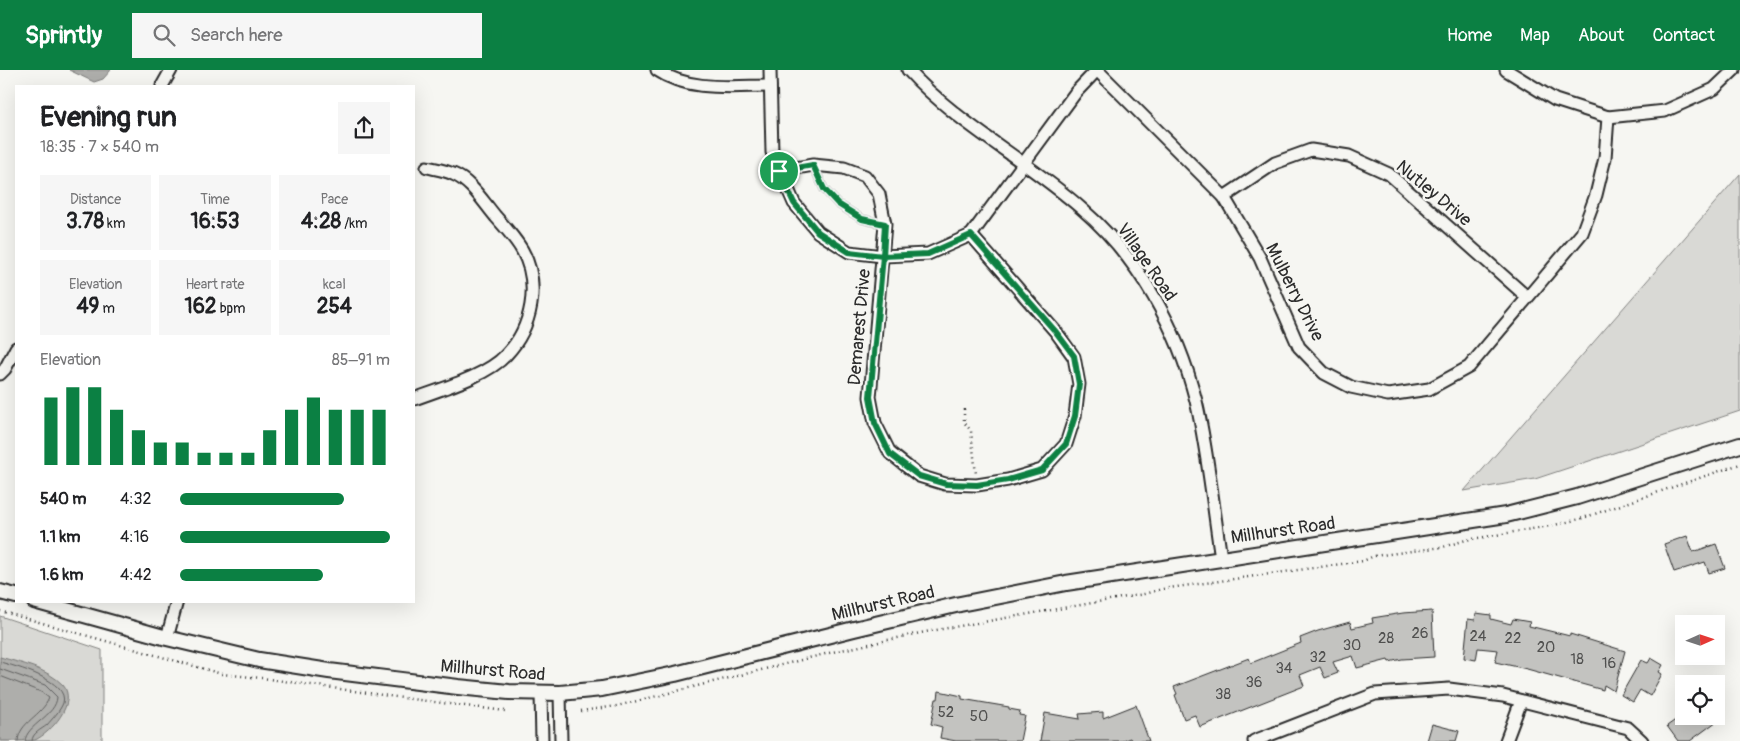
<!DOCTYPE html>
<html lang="en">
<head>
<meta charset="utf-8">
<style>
	body { margin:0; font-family:Pangolin,sans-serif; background:#f6f6f6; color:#202124; height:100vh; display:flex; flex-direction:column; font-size:19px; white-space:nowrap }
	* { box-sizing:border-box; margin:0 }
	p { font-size:16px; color:#757577 }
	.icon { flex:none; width:28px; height:28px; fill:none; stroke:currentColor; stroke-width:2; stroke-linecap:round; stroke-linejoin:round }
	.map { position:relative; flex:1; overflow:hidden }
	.sheet { position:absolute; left:15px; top:15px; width:400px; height:518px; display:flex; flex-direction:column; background:#fff; border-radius:0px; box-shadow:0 5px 20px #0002 }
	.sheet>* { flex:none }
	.needle { width:32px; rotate:87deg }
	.fabs { position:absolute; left:1675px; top:545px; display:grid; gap:10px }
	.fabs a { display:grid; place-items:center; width:50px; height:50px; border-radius:0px; background:#fff; box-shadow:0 5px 20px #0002; font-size:25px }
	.pin { position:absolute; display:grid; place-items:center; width:42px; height:42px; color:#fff; margin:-21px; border:2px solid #fff; border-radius:50%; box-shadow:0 1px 5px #0007 }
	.round { display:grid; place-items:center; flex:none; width:52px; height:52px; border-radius:0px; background:#f6f6f6 }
	.summary { display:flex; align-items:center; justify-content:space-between; height:85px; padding:0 25px }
	h1 { font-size:28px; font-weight:700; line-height:38px }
	.stats { display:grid; grid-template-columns:repeat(3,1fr); gap:8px; height:85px; padding:5px 25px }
	.stats div { display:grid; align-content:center; border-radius:0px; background:#f6f6f6; text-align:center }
	.stats b { font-size:21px; font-weight:700 }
	.stats small { font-size:14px; font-weight:400 }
	.stats p { font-size:14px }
	.chart { height:140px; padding:10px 25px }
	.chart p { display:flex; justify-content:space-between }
	.chart svg { width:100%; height:90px; margin-top:5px; stroke:#0b8043; stroke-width:6 }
	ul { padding:0 25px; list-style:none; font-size:16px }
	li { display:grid; grid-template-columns:80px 60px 1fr; align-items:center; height:38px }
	li i { height:12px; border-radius:6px; background:#0b8043 }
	header { display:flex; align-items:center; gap:30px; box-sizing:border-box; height:70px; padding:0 25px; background:#0b8043; color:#fff }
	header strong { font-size:24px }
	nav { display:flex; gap:28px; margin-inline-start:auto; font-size:18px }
	.search { width:350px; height:45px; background:#f6f6f6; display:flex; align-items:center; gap:12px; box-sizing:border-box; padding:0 18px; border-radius:0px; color:#757577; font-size:19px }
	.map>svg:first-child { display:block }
</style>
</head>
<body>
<header>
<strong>Sprintly</strong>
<div class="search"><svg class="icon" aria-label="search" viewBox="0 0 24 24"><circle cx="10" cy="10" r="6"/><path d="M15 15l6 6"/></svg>Search here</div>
<nav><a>Home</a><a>Map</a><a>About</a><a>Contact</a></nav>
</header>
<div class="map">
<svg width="1740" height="671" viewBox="0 0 1740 671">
	<rect width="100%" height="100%" fill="#f6f6f2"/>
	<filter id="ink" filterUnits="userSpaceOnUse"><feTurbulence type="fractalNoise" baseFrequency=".02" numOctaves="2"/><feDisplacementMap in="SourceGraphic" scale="10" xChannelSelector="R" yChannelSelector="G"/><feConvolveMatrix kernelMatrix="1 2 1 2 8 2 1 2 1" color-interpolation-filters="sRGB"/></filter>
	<g filter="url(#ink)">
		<!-- green -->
		<g fill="#d9d9d5" stroke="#828280">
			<polygon points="1740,104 1740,341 1535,409 1464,421"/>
			<polygon points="0,546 102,580 102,671 0,671"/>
		</g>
		<!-- water -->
		<g fill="#aeaeab" stroke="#7a7a78">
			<polygon points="69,0 111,0 103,9 94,12"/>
			<path d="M0,587C21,593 48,599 63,615C78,632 51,663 35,670C26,671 10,671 0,671Z"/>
		</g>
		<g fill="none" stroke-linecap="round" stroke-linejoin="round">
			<!-- shore -->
			<g stroke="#5f5f5e" stroke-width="1">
				<path d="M0,592C15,596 70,611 63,633C60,641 52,649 47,655C41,660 32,663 32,671"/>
				<path d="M0,599L45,615L57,627C56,646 26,655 25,671"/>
				<path d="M0,606L41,622L49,628C42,646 19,652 18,671"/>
			</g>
		</g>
		<!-- building -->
		<g fill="#c3c3c0" stroke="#2b2b2b">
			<polygon points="1687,466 1693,482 1716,474 1725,498 1709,503 1705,492 1674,502 1664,474"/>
			<polygon points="1432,541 1434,587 1402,589 1389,592 1388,590 1357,598 1353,586 1333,592 1338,603 1325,608 1320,597 1300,605 1304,616 1200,657 1195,645 1184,649 1175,625 1177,624 1174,617 1249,588 1251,593 1301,573 1300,568 1318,561 1350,552 1352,558 1373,553 1372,548 1403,543"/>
			<polygon points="1476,543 1491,545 1491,549 1511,554 1513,549 1530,552 1529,556 1570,566 1570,564 1625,581 1614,621 1604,615 1603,620 1527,599 1495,592 1498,580 1478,578 1476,590 1464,588 1468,549 1475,550"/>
			<polygon points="1651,588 1663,595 1659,602 1662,604 1650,626 1640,620 1633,632 1621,625 1641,590 1648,593"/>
			<polygon points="939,621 962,626 962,629 1009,637 1009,639 1020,641 1019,645 1025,646 1020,671 956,671 940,668 942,657 931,654 936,629 938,629"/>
			<polygon points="1136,635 1149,671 1131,671 1130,668 1122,671 1040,671 1045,643 1080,649 1079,644 1103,642 1103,648"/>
			<polygon points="1681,646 1724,646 1690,671 1678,671 1667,656"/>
			<polygon points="1432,654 1459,661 1456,671 1427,671"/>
		</g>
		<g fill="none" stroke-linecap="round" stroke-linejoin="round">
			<!-- service casing -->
			<g stroke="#2b2b2b" stroke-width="9">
				<polyline id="service" points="813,95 824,119 838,134 862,149 884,154"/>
			</g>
			<!-- minor casing -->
			<g stroke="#2b2b2b" stroke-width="15">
				<g id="minor">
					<path d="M657,0C689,22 733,16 770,16"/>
					<polyline points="770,0 772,82 794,133 818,162 849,182 883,186 928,184 971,165 1076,22 1097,0"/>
					<path d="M908,0C958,55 1027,90 1082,139C1139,188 1178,259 1196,331C1208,382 1213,436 1221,488"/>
					<polyline points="1097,0 1224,127 1260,188 1299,277 1324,303 1351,317 1388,325 1429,319 1469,297 1582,163 1596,125 1605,88 1608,47"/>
					<polyline points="1506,0 1555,30 1608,47 1665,41 1714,19 1734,0"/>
					<polyline points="162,16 171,0"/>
					<polyline points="779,101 813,95 844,98 865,106 879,124 885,154 870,327 875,353 890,383 919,406 945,414 977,415 1008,410 1042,400 1066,374 1075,346 1079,314 1074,287 1056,262 971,165"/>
					<polyline points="1224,127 1275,93 1311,80 1349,86 1389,104 1527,227"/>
					<polyline points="0,304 5,299 16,278"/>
					<path d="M414,329C441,319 487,306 506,285C532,258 541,214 522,180C515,168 505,157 496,147C484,133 471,111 453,104C445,100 436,99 427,97"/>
					<polyline points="167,568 177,531"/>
					<polyline points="560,623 561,671"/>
					<polyline points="541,624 542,671"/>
					<polyline points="1254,671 1375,624 1449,619 1503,626 1628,658 1642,671"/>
					<polyline points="1506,671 1521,631"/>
				</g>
			</g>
			<!-- tertiary casing -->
			<g stroke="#2b2b2b" stroke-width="18">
				<g id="tertiary">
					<polyline points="0,522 16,526"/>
					<polyline points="34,531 167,568 259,590 329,601 458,617 509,622 560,623 602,619 675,604 854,559 960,534 1066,513 1506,445 1577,427 1740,375"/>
				</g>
			</g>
			<!-- path -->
			<g stroke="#2b2b2b" stroke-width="2.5" stroke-dasharray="1 4" stroke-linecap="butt">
				<polyline points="964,339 964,352 971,361 976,404"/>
				<polyline points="0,541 222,604 262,608 403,628 505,641"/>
				<polyline points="581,641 617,636 837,581 925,562 1144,524 1162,519 1363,491 1374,486 1443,477 1466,470 1550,456 1580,449 1740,394"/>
			</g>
			<!-- service -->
			<use href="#service" stroke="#f6f6f2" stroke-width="5.5"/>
			<!-- minor -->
			<use href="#minor" stroke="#f6f6f2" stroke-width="11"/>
			<!-- tertiary -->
			<use href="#tertiary" stroke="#f6f6f2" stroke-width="14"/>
		</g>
	</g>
	<g fill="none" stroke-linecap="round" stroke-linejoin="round" filter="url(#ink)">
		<!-- route casing -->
		<g stroke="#fff" stroke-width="10">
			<polyline id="route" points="779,101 794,133 818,162 849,182 883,186 870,327 875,353 890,384 919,406 946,414 977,415 1008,410 1042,400 1066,374 1075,346 1079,314 1074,286 1056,262 971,165 928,184 883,186 885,154 862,149 838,134 824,119 813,95 779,101"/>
		</g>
		<!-- route -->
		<use href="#route" stroke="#0b8043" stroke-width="6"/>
	</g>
	<g text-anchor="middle" stroke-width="5" stroke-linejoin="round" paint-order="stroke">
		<!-- number labels -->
		<g font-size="15" fill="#515150">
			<text x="1420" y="568">26</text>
			<text x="1478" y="571">24</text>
			<text x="1386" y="573">28</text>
			<text x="1513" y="573">22</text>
			<text x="1352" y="580">30</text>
			<text x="1546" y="582">20</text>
			<text x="1318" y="592">32</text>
			<text x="1577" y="594">18</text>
			<text x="1609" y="598">16</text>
			<text x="1284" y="603">34</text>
			<text x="1254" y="617">36</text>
			<text x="1223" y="629">38</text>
			<text x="946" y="647">52</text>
			<text x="979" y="651">50</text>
		</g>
		<!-- street labels -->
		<g font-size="18" fill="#2b2b2b" stroke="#f6f6f2">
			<text transform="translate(1434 123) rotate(40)" y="6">Nutley Drive</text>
			<text transform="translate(1147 192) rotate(55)" y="6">Village Road</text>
			<text transform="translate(1295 222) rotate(63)" y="6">Mulberry Drive</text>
			<text transform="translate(859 257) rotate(-85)" y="6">Demarest Drive</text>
			<text transform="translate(1283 460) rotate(-8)" y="6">Millhurst Road</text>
			<text transform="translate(883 533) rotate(-13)" y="6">Millhurst Road</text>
			<text transform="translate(493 600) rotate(5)" y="6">Millhurst Road</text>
		</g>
	</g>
</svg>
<div class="fabs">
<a><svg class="needle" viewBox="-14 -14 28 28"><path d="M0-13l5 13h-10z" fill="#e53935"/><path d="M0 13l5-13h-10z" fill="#757577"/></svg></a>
<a><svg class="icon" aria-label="locate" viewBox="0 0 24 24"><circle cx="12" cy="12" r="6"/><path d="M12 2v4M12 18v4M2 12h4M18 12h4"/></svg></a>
</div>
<div class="pin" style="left:779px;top:101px;background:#1e9e55"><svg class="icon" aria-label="arrive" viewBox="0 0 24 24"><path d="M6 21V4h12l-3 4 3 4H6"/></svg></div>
<section class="sheet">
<div class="summary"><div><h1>Evening run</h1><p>18:35 · 7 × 540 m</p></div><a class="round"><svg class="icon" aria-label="share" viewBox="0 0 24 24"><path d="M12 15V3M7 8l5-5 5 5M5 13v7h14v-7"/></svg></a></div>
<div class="stats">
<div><p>Distance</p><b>3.78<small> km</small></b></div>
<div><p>Time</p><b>16:53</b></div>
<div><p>Pace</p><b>4:28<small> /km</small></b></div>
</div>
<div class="stats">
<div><p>Elevation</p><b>49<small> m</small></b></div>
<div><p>Heart rate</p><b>162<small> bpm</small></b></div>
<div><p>kcal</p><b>254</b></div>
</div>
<div class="chart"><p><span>Elevation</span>85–91 m</p>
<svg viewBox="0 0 160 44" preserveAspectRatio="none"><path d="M5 44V11M15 44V6M25 44V6M35 44V17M45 44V27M55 44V33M65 44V33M75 44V38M85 44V38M95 44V38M105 44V27M115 44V17M125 44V11M135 44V17M145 44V17M155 44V17"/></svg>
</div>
<ul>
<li><b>540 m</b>4:32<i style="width:78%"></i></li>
<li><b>1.1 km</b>4:16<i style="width:100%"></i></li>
<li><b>1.6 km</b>4:42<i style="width:68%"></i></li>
</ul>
</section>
</div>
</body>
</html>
